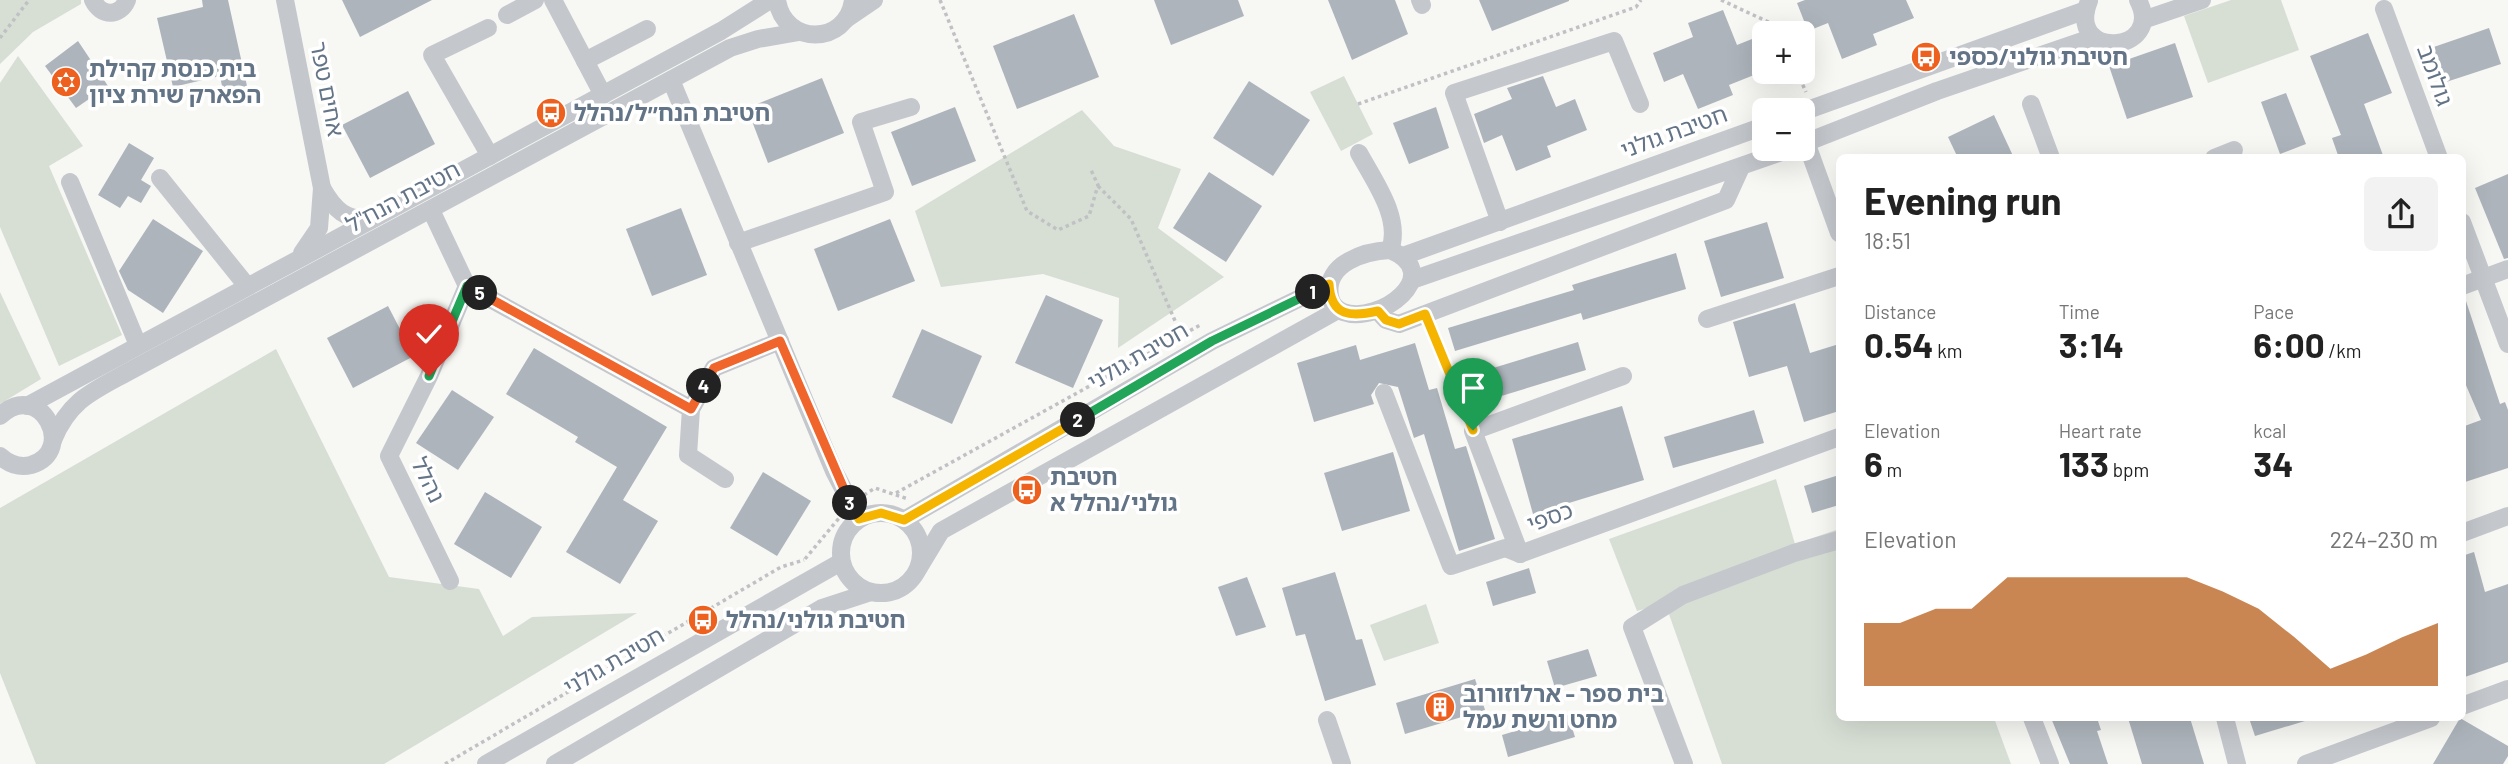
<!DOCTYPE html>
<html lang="en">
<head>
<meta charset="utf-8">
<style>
	body { margin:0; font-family:Barlow,"Noto Sans Hebrew",sans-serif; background:#f2f2f2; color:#222; height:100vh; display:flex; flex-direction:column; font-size:26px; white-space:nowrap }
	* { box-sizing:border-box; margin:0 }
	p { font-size:23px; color:#767676 }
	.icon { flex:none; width:38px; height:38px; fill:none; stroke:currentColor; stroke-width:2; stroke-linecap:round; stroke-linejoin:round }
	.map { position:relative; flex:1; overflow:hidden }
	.panel { position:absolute; left:1836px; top:154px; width:630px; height:567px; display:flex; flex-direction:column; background:#fff; border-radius:10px; box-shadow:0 7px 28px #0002 }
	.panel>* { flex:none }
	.tools { position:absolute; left:1752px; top:21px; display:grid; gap:14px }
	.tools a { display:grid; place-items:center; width:63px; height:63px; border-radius:10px; background:#fff; box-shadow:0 7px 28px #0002; font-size:35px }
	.pin { position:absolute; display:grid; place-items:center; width:60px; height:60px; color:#fff; margin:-72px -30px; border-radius:50% 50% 50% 0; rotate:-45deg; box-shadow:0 0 7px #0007 }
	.pin .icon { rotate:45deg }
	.km { position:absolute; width:35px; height:35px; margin:-18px; border-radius:50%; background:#222; color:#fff; font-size:19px; line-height:35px; text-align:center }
	.round { display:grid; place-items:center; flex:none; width:74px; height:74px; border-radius:10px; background:#f2f2f2 }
	.head { display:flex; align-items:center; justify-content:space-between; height:119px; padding:0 28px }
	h1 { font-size:38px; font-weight:700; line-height:52px }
	.metrics { display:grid; grid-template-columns:repeat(3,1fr); gap:10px; height:119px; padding:7px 28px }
	.metrics div { display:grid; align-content:center }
	.metrics b { font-size:35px; font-weight:700 }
	.metrics small { font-size:19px; font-weight:400 }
	.metrics p { font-size:19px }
	.chart { height:196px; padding:14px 28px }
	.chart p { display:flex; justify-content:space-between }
	.chart svg { width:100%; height:126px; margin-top:7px; fill:#b45309; opacity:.7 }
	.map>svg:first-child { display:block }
</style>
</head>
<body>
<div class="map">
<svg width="2508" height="764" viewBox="0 0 2508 764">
	<rect width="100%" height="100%" fill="#f7f7f4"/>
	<!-- green -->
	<g fill="#d7dfd5">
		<polygon points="0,0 81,0 81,4 33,32 0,64"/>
		<polygon points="2231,0 2281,0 2299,50 2208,83 2184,16"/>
		<polygon points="18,56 83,146 49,166 122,335 59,366 0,227 0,83"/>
		<polygon points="1344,76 1373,134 1341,151 1310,92"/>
		<polygon points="1082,110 1114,146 1181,169 1158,228 1224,277 1118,348 1119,298 1043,274 941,287 915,211"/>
		<polygon points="0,292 41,379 0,404"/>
		<polygon points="276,349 389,577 479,589 503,636 532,617 637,613 384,764 36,764 0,673 0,508"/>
		<polygon points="1776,479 1795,544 1839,529 1839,718 1994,718 2011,764 1722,764 1665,603 1637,611 1609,539"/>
		<polygon points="1426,604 1439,643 1384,661 1370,625"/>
	</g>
	<!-- building -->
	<g fill="#adb4bb">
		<polygon points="202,0 228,0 247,86 223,91 220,76 173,87 157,18 203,7"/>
		<polygon points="342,0 432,0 360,37"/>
		<polygon points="1154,0 1238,0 1244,16 1171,45"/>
		<polygon points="1328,0 1395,0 1408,34 1352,60"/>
		<polygon points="1479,0 1569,0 1569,1 1492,31"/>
		<polygon points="1805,0 1906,0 1914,18 1873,34 1877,45 1842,59 1828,23 1808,31 1797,3"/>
		<polygon points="1723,10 1737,45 1757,37 1764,56 1764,71 1729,85 1733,95 1698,109 1683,74 1664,82 1653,53 1693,37 1688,23"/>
		<polygon points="1074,14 1099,77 1017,109 993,46"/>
		<polygon points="2489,28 2501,64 2440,84 2428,49"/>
		<polygon points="2368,33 2392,93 2364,104 2384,158 2339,158 2332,138 2341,135 2310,56"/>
		<polygon points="78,41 108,86 76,108 45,66"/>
		<polygon points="2175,43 2193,97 2127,119 2109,66"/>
		<polygon points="1543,76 1556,107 1575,99 1587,130 1547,146 1551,157 1516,171 1502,135 1484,143 1474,114 1512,99 1507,88"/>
		<polygon points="822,78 844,133 768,163 747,108"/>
		<polygon points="1249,81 1310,120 1273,176 1213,138"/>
		<polygon points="408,91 435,144 370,178 342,125"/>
		<polygon points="2286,93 2306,144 2280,154 2261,102"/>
		<polygon points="955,107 976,161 912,186 891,132"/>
		<polygon points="1436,107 1449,148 1409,164 1393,123"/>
		<polygon points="1994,115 2014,158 1958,158 1948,137"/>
		<polygon points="129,143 154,158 141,180 151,186 141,203 128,196 120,208 98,195"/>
		<polygon points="1209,172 1262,206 1226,262 1173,228"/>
		<polygon points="2508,174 2508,258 2504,259 2475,188"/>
		<polygon points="681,208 707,275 652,296 626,229"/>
		<polygon points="153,219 203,251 163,313 128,290 119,271"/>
		<polygon points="890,219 915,281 838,311 814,249"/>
		<polygon points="1767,222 1784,278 1721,297 1704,241"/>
		<polygon points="1676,253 1686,289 1583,320 1581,313 1455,351 1448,328 1574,290 1572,285"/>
		<polygon points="1046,295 1103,320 1073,388 1015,363"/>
		<polygon points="2462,298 2465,298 2500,404 2505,402 2508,410 2508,468 2462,483 2462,427 2481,420 2462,376"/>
		<polygon points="1795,303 1810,353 1839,344 1839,411 1804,422 1787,366 1749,377 1733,322"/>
		<polygon points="388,306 414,356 353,388 327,338"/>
		<polygon points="922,329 982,356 952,424 892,397"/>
		<polygon points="1578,342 1586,370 1475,404 1467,376"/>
		<polygon points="1415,343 1429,390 1437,388 1455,449 1466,446 1495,539 1459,551 1424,434 1414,438 1398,387 1379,383 1371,395 1374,404 1314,422 1297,363 1356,345 1360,360"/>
		<polygon points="534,348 667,427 623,500 658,521 620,584 566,552 617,467 575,442 578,437 506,394"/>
		<polygon points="452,390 494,417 458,470 416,443"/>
		<polygon points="1622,406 1644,480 1533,514 1512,439"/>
		<polygon points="1754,410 1764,443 1673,468 1664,437"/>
		<polygon points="1393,452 1410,511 1342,531 1324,473"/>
		<polygon points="763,472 811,501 777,556 730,528"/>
		<polygon points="1839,475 1839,505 1812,513 1804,486"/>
		<polygon points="485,492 542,527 511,578 454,544"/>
		<polygon points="2474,552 2485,592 2508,584 2508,662 2462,678 2462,556"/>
		<polygon points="1529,568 1536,593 1493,606 1486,582"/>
		<polygon points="1335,572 1356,640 1362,639 1376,685 1325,701 1305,634 1296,636 1282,588"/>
		<polygon points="1247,577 1266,627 1236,636 1218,587"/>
		<polygon points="1588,649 1597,676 1555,688 1547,661"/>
		<polygon points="1475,679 1485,710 1405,734 1396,703"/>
		<polygon points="1568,715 1575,737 1508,757 1502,735"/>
		<polygon points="2051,718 2097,718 2101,730 2097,731 2108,764 2070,764"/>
		<polygon points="2128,718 2190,718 2204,764 2142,764"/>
		<polygon points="2249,718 2304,718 2305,721 2255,736"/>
		<polygon points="2460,718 2508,746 2508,756 2503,764 2433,764"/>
	</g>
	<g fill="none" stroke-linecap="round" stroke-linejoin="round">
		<!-- path -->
		<g stroke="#c0c1c4" stroke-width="3.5" stroke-dasharray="3.5 3.5" stroke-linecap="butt">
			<polyline points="940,0 1027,211 1058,230 1089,216 1098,185 1091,170"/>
			<polyline points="1721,0 1777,26 1780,33"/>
			<polyline points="0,38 29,0"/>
			<polyline points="1797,72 1806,92"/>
			<polyline points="1358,104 1636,7 1641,0"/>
			<polyline points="1098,186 1131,219 1182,337"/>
			<polyline points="1431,329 1466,416"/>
			<polyline points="896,493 1202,324"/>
			<polyline points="864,495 875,488 908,499"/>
			<polyline points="805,559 840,517"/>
			<polyline points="445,764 781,567 804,560"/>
		</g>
		<!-- minor -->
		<g stroke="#c4c7cc" stroke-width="18">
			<path d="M93,0C101,17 120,17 127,0"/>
			<polyline points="285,0 322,188 319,228 302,253"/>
			<polyline points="553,0 603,95"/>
			<path d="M777,0C784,46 847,46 853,0"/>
			<polyline points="1420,0 1422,5"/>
			<path d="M2089,1C2065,61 2166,54 2138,0"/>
			<polyline points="2384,9 2439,158"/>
			<polyline points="507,15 535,0"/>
			<polyline points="846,19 874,0"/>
			<polyline points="2143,20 2202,0"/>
			<polyline points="488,28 432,55 490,156"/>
			<polyline points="585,61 647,29"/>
			<polyline points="671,80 834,471 859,519"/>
			<polyline points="2031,104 2051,158"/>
			<polyline points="1802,112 2086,10"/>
			<polyline points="1806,142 1839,233"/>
			<polyline points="1802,144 1937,91 2094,37"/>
			<path d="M1359,153C1374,181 1402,218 1390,250"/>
			<polyline points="2214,158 2234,150"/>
			<polyline points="160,178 247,286"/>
			<polyline points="70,182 138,345"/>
			<path d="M322,188C334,209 346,222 371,218"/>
			<polyline points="431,210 467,286 691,409"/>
			<polyline points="1500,222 1454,93 1614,41 1640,104"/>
			<polyline points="2462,222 2508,344"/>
			<polyline points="738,243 885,192 861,122 911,107"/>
			<path d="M1390,250C1447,274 1380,325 1343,312C1336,309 1331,303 1330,296C1324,263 1366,251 1390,250Z"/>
			<polyline points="1403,256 1764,126"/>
			<polyline points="1412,280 1790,149"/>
			<polyline points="2462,286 2508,269"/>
			<polyline points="1378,311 1386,320 1399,324 1726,200 1741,167"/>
			<polyline points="1707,319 1839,276"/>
			<polyline points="1384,393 1451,566 1505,548 1520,554 1839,437"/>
			<polyline points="27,406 721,31 770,0"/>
			<path d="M0,416C40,378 78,451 31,465C19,468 9,464 0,456"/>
			<path d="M53,440C69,401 91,392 126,373L730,48L758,39L799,32"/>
			<polyline points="725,479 688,455 691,409 714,368 780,341"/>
			<circle cx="881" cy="553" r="40"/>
			<polyline points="904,520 1212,341 1329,284"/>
			<polyline points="2462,533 2508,516"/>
			<polyline points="1520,554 1473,431 1623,376"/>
			<polyline points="918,569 941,531 1338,310"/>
			<polyline points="450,581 389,456 429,376 467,286"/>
			<polyline points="2462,706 2508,689"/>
			<polyline points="2032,718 2050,764"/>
			<polyline points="2225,718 2237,764"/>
			<polyline points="1327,720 1342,764"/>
			<polyline points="486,764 841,562"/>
			<polyline points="555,764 822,608 871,592"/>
			<polyline points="1684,764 1632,627 1683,595 1794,553 1839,540"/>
			<polyline points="2306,764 2431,718"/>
		</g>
	</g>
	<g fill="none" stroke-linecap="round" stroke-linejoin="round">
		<!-- split-1 casing -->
		<g stroke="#fff" stroke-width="14">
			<path id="split-1" d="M1313,292L1329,284C1331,317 1351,317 1378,311L1386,320L1399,324L1425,314L1473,430"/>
		</g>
		<!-- split-2 casing -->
		<g stroke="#fff" stroke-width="14">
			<polyline id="split-2" points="1078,420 1212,341 1313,292"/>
		</g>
		<!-- split-3 casing -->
		<g stroke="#fff" stroke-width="14">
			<polyline id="split-3" points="850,503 859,519 881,513 904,520 1078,420"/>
		</g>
		<!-- split-4 casing -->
		<g stroke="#fff" stroke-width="14">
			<polyline id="split-4" points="704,386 714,368 780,341 850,503"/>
		</g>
		<!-- split-5 casing -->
		<g stroke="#fff" stroke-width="14">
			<polyline id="split-5" points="480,293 691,409 704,386"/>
		</g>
		<!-- split-6 casing -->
		<g stroke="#fff" stroke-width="14">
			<polyline id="split-6" points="429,376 467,286 480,293"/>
		</g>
		<!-- split-1 -->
		<use href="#split-1" stroke="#f5b400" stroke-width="9"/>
		<!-- split-2 -->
		<use href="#split-2" stroke="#22a559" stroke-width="9"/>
		<!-- split-3 -->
		<use href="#split-3" stroke="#f5b400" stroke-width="9"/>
		<!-- split-4 -->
		<use href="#split-4" stroke="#f0652b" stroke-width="9"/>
		<!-- split-5 -->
		<use href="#split-5" stroke="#f0652b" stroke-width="9"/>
		<!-- split-6 -->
		<use href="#split-6" stroke="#22a559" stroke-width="9"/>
	</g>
	<!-- icons -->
	<defs>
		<g id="bus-disc" transform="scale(1.575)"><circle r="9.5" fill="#ed601e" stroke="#fff"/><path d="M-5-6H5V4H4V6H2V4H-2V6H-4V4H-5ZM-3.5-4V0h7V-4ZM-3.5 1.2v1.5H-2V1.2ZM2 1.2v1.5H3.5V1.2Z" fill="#fff"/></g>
		<g id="synagogue-disc" transform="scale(1.575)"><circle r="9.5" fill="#ed601e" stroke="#fff"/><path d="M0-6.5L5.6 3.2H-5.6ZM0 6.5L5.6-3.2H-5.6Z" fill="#fff"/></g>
		<g id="building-disc" transform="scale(1.575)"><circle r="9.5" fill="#ed601e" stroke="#fff"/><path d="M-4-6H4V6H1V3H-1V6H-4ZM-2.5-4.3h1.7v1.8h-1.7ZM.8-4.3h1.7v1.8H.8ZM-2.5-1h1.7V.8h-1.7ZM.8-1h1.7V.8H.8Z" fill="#fff"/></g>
	</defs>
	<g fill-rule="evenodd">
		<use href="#bus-disc" x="1926" y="57"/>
		<use href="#synagogue-disc" x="66" y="82"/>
		<use href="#bus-disc" x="551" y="113"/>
		<use href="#bus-disc" x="1027" y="490"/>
		<use href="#bus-disc" x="703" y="620"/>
		<use href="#building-disc" x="1440" y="707"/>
	</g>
	<g text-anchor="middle" stroke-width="7" stroke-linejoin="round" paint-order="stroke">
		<!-- poi labels -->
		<g font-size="23" font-weight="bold" fill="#647487" stroke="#fff" text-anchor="start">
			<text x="1949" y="65">חטיבת גולני/כספי</text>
			<text x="89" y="77">בית כנסת קהילת<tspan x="89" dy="26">הפארק שירת ציון</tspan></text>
			<text x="574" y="121">חטיבת הנח״ל/נהלל</text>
			<text x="1050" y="485">חטיבת<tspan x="1050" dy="26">גולני/נהלל א</tspan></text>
			<text x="726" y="628">חטיבת גולני/נהלל</text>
			<text x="1463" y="702">בית ספר - ארלוזורוב<tspan x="1463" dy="26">מחט ורשת עמל</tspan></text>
		</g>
		<!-- street labels -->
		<g font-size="23" fill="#647487" stroke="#fff">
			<text transform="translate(2435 75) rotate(70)" y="8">גולומב</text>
			<text transform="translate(327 89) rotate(79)" y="8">אחים טפר</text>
			<text transform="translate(1674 132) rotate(-20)" y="8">חטיבת גולני</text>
			<text transform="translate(403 197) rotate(-28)" y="8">חטיבת הנח"ל</text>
			<text transform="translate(1138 356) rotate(-30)" y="8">חטיבת גולני</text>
			<text transform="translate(428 480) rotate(64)" y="8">נהלל</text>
			<text transform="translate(1550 517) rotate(-20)" y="8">כספי</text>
			<text transform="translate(614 661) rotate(-30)" y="8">חטיבת גולני</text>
		</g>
	</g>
</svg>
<div class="tools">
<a>+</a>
<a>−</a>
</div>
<div class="pin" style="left:1473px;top:430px;background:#1e9e55"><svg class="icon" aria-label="arrive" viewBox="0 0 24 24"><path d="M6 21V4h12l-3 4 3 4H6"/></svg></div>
<div class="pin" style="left:429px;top:376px;background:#d93025"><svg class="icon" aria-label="check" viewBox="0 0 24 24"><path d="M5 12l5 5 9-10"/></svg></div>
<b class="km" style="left:1313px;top:292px">1</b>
<b class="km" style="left:1078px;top:420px">2</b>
<b class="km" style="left:850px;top:503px">3</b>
<b class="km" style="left:704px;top:386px">4</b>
<b class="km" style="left:480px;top:293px">5</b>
<section class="panel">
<div class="head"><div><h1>Evening run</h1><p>18:51</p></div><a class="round"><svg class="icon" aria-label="share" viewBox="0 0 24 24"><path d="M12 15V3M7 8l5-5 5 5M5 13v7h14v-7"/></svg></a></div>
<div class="metrics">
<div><p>Distance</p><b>0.54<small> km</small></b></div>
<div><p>Time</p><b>3:14</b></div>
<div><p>Pace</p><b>6:00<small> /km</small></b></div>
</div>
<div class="metrics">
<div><p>Elevation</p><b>6<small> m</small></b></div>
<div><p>Heart rate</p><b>133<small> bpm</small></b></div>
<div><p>kcal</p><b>34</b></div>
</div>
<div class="chart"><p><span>Elevation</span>224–230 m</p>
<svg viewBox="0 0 160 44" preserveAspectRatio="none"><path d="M0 44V22L10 22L20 17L30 17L40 6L50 6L60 6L70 6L80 6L90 6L100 11L110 17L120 27L130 38L140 33L150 27L160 22V44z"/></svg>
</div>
</section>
</div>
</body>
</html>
